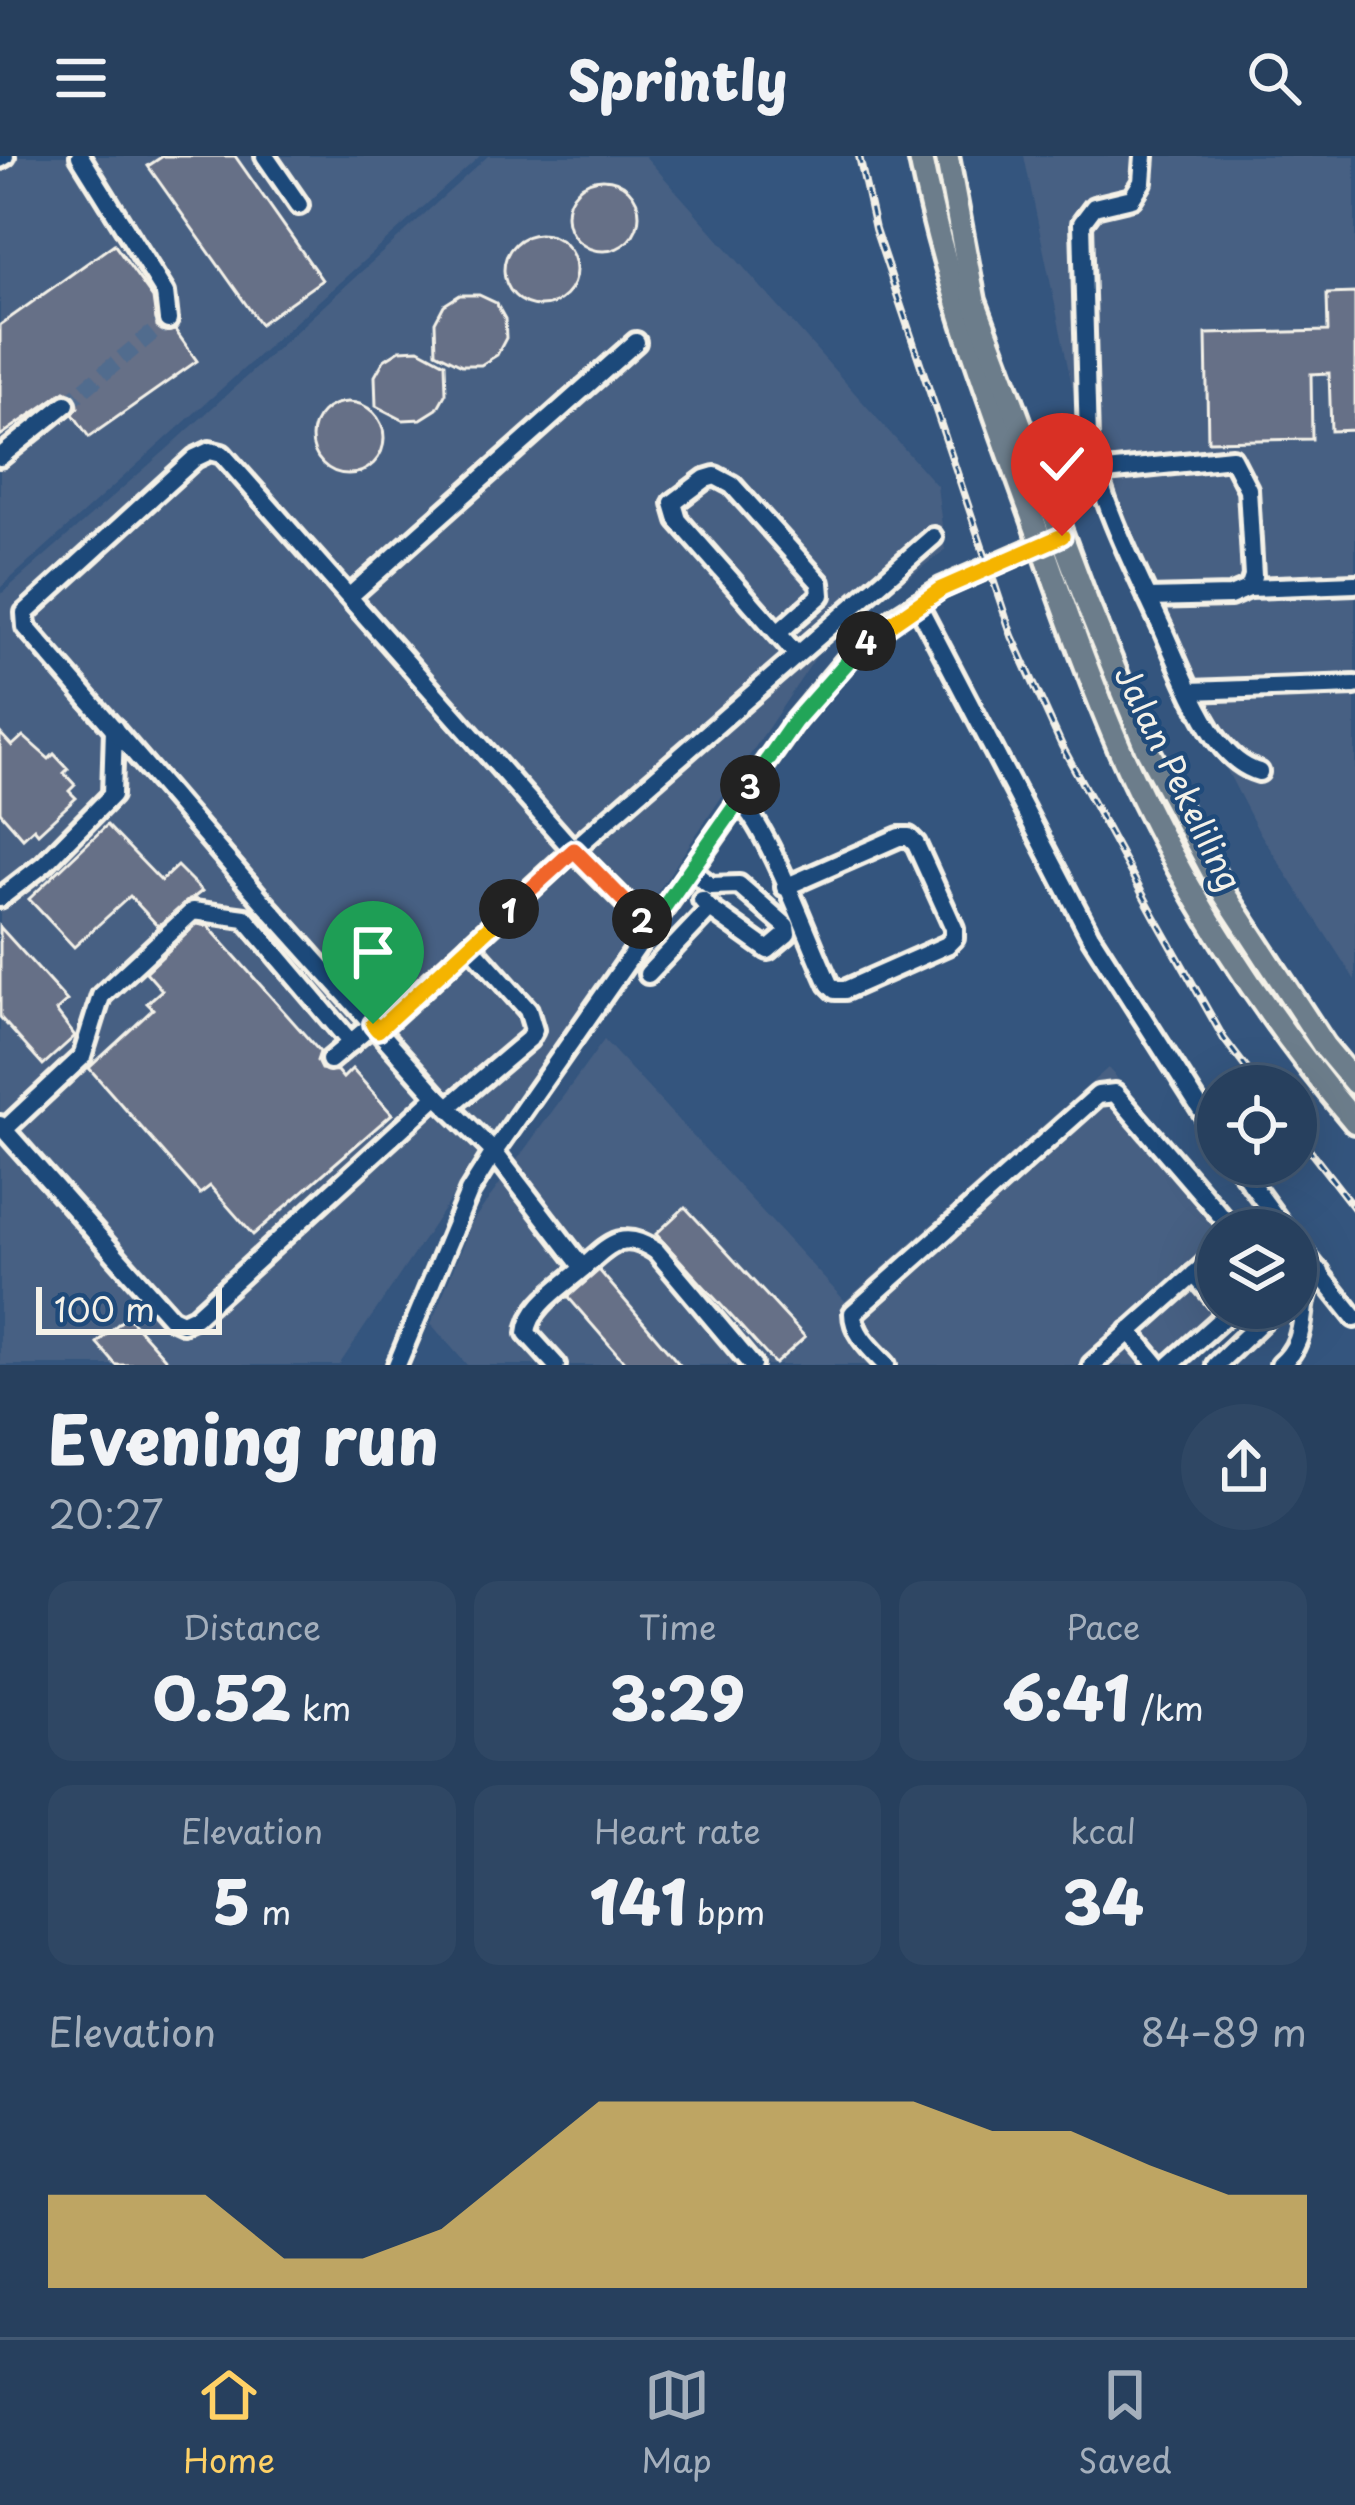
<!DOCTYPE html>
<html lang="en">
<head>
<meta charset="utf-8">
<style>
	body { margin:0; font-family:"Playpen Sans",sans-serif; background:#2f4764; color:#f1f3f6; height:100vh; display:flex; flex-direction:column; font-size:45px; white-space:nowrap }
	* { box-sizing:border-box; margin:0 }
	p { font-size:39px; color:#a4afbc }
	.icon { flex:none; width:66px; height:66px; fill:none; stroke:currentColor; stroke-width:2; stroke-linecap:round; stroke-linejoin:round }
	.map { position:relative; height:1209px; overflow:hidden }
	.details { display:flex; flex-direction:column; background:#27405e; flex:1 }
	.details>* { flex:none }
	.fabs { position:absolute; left:1197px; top:909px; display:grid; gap:24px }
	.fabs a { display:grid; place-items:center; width:120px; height:120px; border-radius:50%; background:#27405e; box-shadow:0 12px 48px #0002,0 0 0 3px #435973; font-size:60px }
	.scale { position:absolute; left:36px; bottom:30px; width:186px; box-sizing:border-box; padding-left:12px; border:6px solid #f4f1e8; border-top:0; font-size:33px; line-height:42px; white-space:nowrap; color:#f4f1e8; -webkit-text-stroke:9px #1f4a7a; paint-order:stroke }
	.pin { position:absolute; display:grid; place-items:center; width:102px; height:102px; color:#fff; margin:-123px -51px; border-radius:50% 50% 50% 0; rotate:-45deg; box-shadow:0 0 12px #0007 }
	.pin .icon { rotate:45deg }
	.km { position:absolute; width:60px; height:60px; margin:-30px; border-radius:50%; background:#222; color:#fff; font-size:33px; line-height:60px; text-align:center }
	.round { display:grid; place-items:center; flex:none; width:126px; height:126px; border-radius:63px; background:#2f4764 }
	.summary { display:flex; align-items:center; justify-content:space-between; height:204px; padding:0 48px }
	h1 { font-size:66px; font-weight:800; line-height:90px }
	.figures { display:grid; grid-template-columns:repeat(3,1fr); gap:18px; height:204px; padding:12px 48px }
	.figures div { display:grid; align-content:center; border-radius:24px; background:#2f4764; text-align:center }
	.figures b { font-size:60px; font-weight:800 }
	.figures small { font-size:33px; font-weight:400 }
	.figures p { font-size:33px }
	.chart { height:336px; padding:24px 48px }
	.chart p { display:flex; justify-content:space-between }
	.chart svg { width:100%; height:216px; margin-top:12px; fill:#ffd166; opacity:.7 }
	header { display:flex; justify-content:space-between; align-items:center; height:156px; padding:0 48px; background:#27405e; font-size:54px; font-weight:800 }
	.tab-bar { display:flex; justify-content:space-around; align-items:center; height:168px; border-top:3px solid #435973; background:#27405e; font-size:33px; color:#a4afbc }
	.tab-bar a { display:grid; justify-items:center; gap:6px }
	.tab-bar .current { color:#ffd166 }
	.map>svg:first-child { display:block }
</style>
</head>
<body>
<header><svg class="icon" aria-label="menu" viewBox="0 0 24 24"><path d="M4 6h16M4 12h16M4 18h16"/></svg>Sprintly<svg class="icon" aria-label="search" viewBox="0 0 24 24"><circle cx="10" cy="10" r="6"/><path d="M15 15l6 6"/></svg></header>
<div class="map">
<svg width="1355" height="1209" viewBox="0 0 1355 1209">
	<rect width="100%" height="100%" fill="#34557e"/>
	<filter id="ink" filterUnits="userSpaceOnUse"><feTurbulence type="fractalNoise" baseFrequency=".00833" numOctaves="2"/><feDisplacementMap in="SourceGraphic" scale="24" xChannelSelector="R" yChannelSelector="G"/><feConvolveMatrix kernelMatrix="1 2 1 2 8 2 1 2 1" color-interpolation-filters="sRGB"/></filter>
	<g filter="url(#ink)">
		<!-- built -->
		<g fill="#476083">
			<polygon points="0,0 480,0 0,432"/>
			<polygon points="488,0 645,0 937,330 945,394 830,480 339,1209 0,1209 0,439 167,293"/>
			<polygon points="1024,0 1355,0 1355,824 1258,674 1141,449 1082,278"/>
			<polygon points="604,884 845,1145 1108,912 1251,1074 1218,1074 1218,1152 1250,1152 1185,1209 467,1209 431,1168 472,1066"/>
		</g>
		<!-- building -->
		<g fill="#666f87" stroke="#f4f1e8" stroke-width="3">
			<polygon points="163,0 235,0 322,124 260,168 148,10"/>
			<circle cx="603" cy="59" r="36"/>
			<circle cx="540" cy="114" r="36"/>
			<polygon points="114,88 153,142 157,171 164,176 175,174 197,205 89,281 73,258 78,251 77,241 65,235 0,280 0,169"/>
			<polygon points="1355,137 1355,274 1331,275 1329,217 1311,218 1312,283 1208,285 1206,178 1328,175 1327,138"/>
			<polygon points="460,139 479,139 496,147 505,163 506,182 497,199 481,209 462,209 436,196 435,166 444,149"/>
			<polygon points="419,193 445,207 446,237 437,253 421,263 403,264 376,250 375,220 384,204 400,194"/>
			<circle cx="348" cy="282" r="36"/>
			<polygon points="0,577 12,590 23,580 49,603 54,598 68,613 64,617 75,629 69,635 76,642 38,677 34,672 23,682 0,656"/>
			<polygon points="107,669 161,725 177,710 202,735 158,770 130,740 74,791 29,743"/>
			<polygon points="197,768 208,770 320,896 317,905 321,913 337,915 343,922 352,913 392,958 253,1079 210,1030 200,1038 89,912 153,853 147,847 162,834 146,816"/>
			<polygon points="0,771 67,845 56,855 75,880 43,909 0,861"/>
			<polygon points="685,1051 805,1181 775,1208 656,1078"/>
			<polygon points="599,1114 680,1209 627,1209 568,1141"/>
			<polygon points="127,1160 171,1209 116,1209 97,1187"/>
		</g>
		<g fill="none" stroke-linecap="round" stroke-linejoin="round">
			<!-- minor-tunnel -->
			<polyline stroke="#516c8e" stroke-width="16" stroke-dasharray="16 8" stroke-linecap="butt" points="66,248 168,164"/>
			<!-- minor casing -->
			<g stroke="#f4f1e8" stroke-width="26">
				<g id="minor">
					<polyline points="80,0 165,137 168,164"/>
					<polyline points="265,0 299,49"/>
					<path d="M1144,0L1142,26L1132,42L1094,51L1082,67L1088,285C1103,350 1135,413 1163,474C1179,510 1194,549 1216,582C1227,597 1241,611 1259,616"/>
					<polyline points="0,3 5,0"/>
					<polyline points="0,301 66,248"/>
					<polyline points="1096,316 1232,302 1248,333 1253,420 1249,432 1230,440 1148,442"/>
					<polyline points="1249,432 1355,428"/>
					<polyline points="350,440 636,186"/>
					<polyline points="917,447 1090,779 1218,980"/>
					<polyline points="778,477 821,439 820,427 732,329 715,320 705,323 673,347 678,364 797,499"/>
					<polyline points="1191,535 1355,529"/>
					<path d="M739,645C769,672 809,785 829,828L835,834H845L947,789L954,782V772L916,688L909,681H899L785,731"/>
					<polyline points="690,714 711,730 739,729 786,770 787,778 768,794 709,752"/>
					<polyline points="0,742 44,708 112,639 114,572"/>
					<path d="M650,771L573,694L222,298L210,295L195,302L25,457L26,471L265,748L437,940L494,996L583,1112C609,1089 622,1072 656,1095L752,1209"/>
					<polyline points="648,818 706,757 709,752 702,744"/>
					<polyline points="378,874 573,694 933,381"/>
					<polyline points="330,904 373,868"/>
					<polyline points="450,950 529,883 534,874 528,854 470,789"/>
					<polyline points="0,969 171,1162 182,1167 195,1161 437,940"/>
					<polyline points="4,974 82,901 101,840 193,755 245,762 351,887"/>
					<polyline points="1237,1008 1285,1074"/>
					<polyline points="1296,1088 1355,1162"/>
					<polyline points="1194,1118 1218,1146"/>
					<polyline points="1129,1175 1157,1209"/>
					<polyline points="397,1209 469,1036 494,996 795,565 853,496 894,462 941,432 1050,384"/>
					<path d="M556,1209L527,1177C529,1150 563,1130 583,1112"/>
					<path d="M886,1209C872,1194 853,1178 853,1157L1098,939L1115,937L1233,1074"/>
					<polyline points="1092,1209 1218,1097"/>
					<polyline points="1170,1209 1227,1158"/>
					<polyline points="1216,1209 1276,1152"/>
					<path d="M1280,1209C1316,1177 1291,1145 1320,1116"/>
				</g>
			</g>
			<!-- major casing -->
			<g stroke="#f4f1e8" stroke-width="30">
				<g id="major">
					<path d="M920,0C944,121 986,233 1028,349C1058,432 1086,516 1121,596C1179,728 1262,856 1355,966"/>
					<polyline points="947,0 974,145 1087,447 1146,591 1225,739 1324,890 1355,927"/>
				</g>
			</g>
			<!-- minor -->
			<use href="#minor" stroke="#1f4a7a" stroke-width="16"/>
			<!-- major -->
			<use href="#major" stroke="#6c7d8b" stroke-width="21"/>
			<!-- rail casing -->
			<g stroke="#f4f1e8" stroke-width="8">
				<g id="rail">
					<polyline points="859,0 875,73 1012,480 1062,590 1155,761 1224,883 1260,930"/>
					<polyline points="1296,977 1355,1053"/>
				</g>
			</g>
			<!-- rail -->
			<use href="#rail" stroke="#1f4a7a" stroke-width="3" stroke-dasharray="9" stroke-linecap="butt"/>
		</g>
	</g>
	<g fill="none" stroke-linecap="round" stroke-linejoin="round" filter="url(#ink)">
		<!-- split-1 casing -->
		<g stroke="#fff" stroke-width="24">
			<polyline id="split-1" points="373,868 378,874 509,753"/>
		</g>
		<!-- split-2 casing -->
		<g stroke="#fff" stroke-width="24">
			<polyline id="split-2" points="509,753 574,694 642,763"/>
		</g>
		<!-- split-3 casing -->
		<g stroke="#fff" stroke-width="24">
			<polyline id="split-3" points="642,763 650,771 750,629"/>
		</g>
		<!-- split-4 casing -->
		<g stroke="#fff" stroke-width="24">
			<polyline id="split-4" points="750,629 795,565 866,485"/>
		</g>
		<!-- split-5 casing -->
		<g stroke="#fff" stroke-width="24">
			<polyline id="split-5" points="866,485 941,433 1062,380"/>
		</g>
		<!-- split-1 -->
		<use href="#split-1" stroke="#f5b400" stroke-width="15"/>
		<!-- split-2 -->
		<use href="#split-2" stroke="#f0652b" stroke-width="15"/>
		<!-- split-3 -->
		<use href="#split-3" stroke="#22a559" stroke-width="15"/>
		<!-- split-4 -->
		<use href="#split-4" stroke="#22a559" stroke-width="15"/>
		<!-- split-5 -->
		<use href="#split-5" stroke="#f5b400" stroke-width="15"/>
	</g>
	<g text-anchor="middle" stroke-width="9" stroke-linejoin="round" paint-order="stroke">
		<!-- street labels -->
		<g font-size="33" fill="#f4f1e8" stroke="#1f4a7a">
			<text transform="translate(1178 622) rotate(64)" y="12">Jalan Pekeliling</text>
		</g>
	</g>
</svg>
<div class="fabs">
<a><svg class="icon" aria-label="locate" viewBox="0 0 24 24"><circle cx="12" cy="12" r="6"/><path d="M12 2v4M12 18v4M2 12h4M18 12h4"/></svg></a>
<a><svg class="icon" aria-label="layers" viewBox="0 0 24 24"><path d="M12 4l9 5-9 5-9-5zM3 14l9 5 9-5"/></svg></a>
</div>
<div class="scale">100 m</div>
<div class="pin" style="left:373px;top:868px;background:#1e9e55"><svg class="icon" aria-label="arrive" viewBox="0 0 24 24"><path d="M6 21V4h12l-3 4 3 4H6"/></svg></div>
<div class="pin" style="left:1062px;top:380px;background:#d93025"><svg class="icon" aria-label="check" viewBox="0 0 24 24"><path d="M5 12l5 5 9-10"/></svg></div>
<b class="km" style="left:509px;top:753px">1</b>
<b class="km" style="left:642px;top:763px">2</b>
<b class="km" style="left:750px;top:629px">3</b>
<b class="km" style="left:866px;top:485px">4</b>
</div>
<section class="details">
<div class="summary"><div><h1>Evening run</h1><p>20:27</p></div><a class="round"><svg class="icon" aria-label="share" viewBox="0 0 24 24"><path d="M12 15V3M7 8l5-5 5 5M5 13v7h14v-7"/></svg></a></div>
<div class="figures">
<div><p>Distance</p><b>0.52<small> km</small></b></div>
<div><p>Time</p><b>3:29</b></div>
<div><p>Pace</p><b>6:41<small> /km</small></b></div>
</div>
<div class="figures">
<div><p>Elevation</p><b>5<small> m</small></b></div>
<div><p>Heart rate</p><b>141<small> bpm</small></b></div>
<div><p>kcal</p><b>34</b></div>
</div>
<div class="chart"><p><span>Elevation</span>84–89 m</p>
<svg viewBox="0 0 160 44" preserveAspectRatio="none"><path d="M0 44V25L10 25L20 25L30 38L40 38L50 32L60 19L70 6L80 6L90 6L100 6L110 6L120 12L130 12L140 19L150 25L160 25V44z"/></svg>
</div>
</section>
<nav class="tab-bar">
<a class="current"><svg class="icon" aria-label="home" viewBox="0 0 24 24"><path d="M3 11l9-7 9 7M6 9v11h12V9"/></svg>Home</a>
<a><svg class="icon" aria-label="map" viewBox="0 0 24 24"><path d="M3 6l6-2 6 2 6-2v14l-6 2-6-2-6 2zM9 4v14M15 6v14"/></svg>Map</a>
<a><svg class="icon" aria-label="saved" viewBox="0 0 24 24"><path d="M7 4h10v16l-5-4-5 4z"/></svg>Saved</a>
</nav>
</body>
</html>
